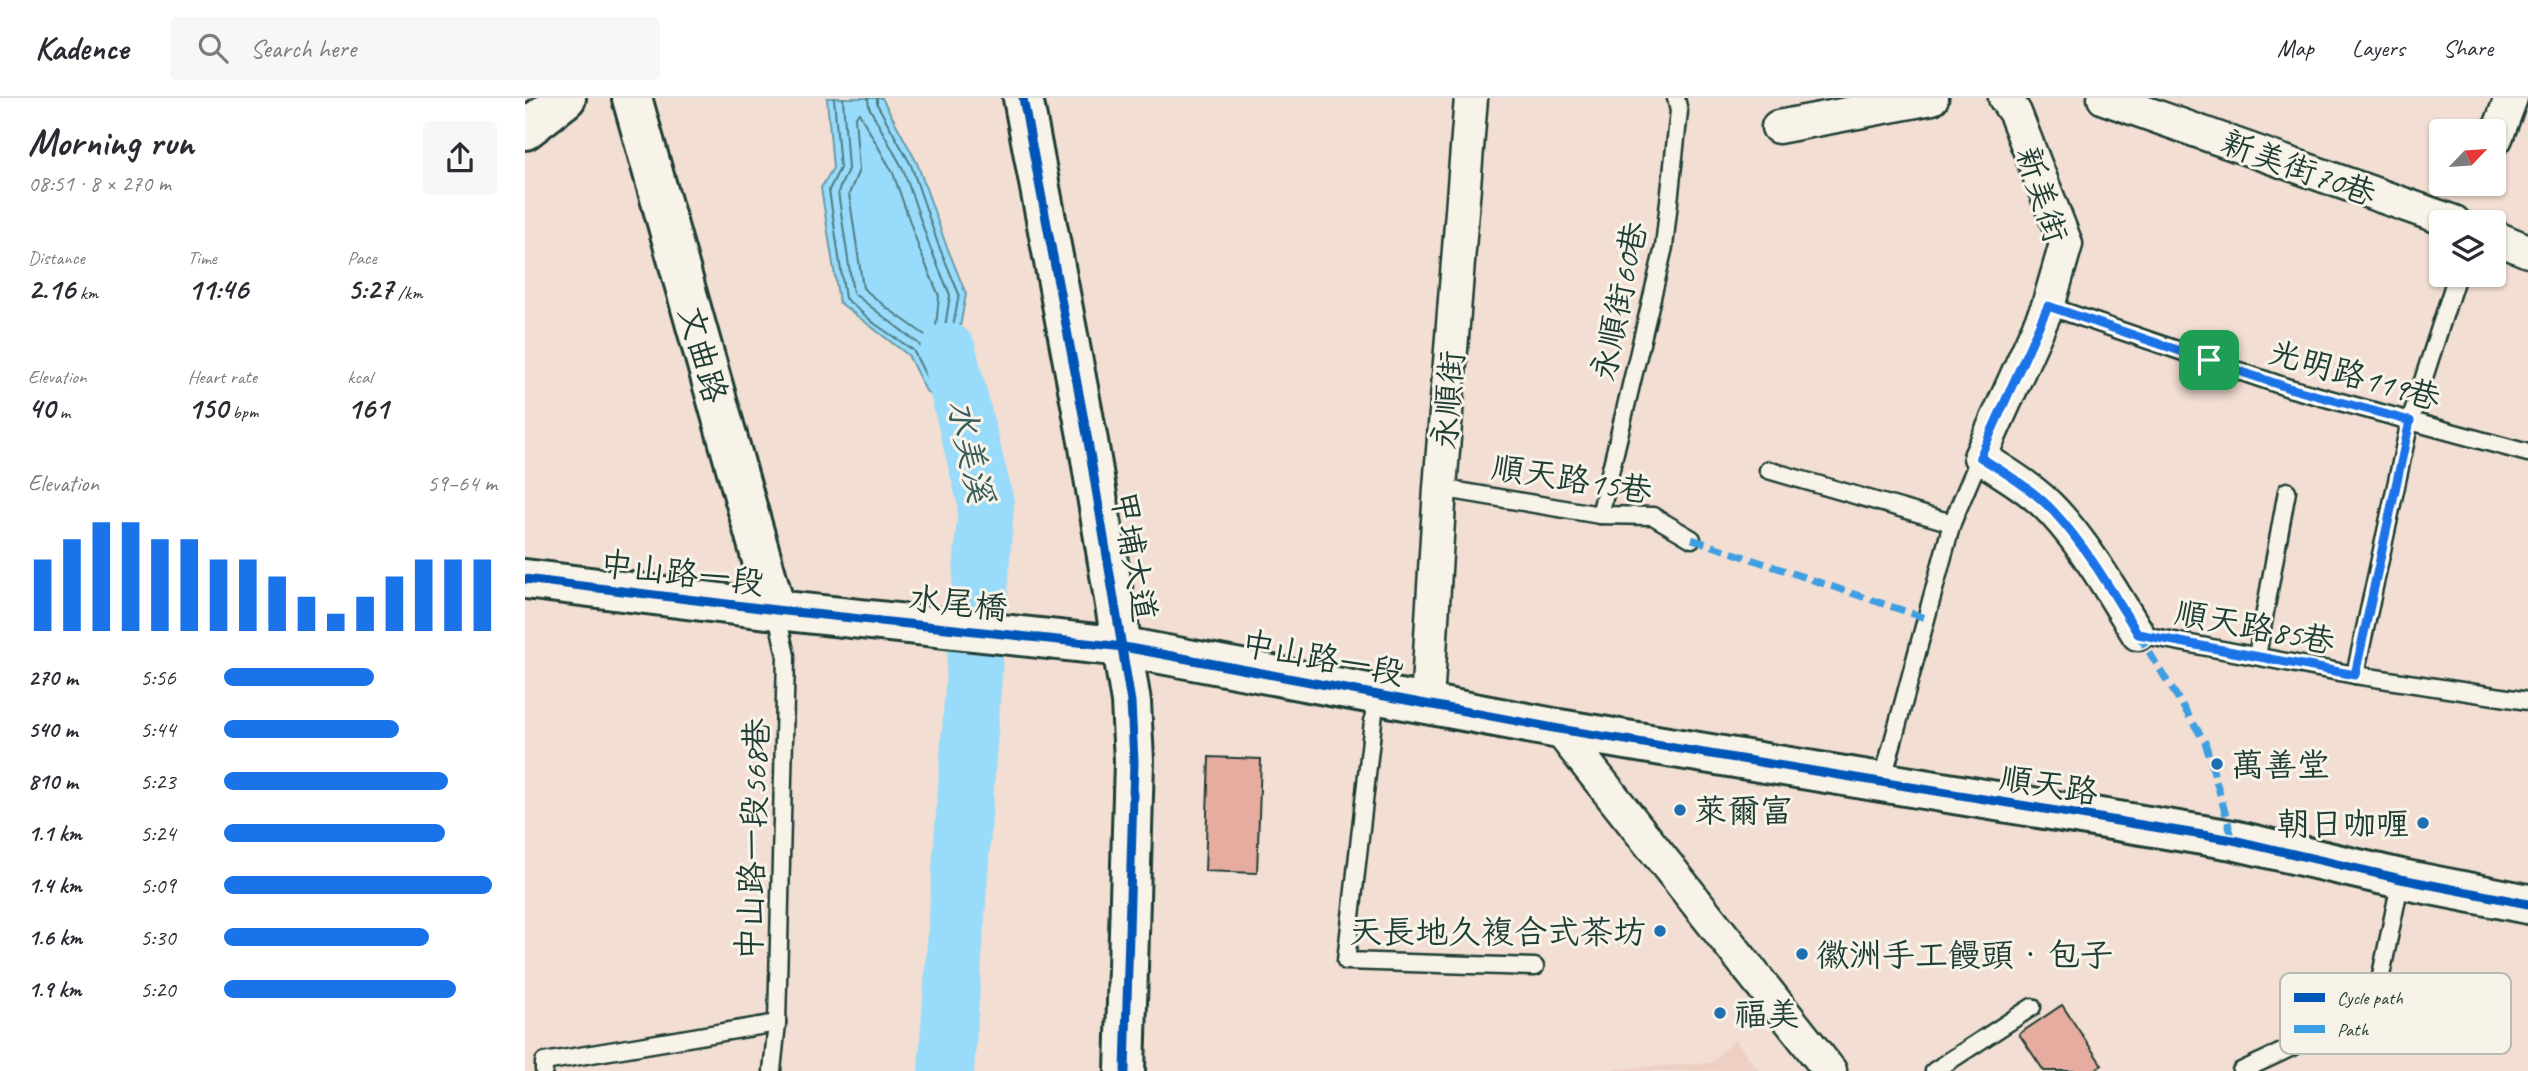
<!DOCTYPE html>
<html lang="en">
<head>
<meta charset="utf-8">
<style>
	body { margin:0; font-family:Caveat,"LXGW WenKai TC",sans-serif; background:#f7f7f7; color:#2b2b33; height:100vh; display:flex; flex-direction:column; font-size:26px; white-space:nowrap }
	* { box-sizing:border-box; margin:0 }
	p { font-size:23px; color:#7c7c81 }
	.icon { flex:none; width:38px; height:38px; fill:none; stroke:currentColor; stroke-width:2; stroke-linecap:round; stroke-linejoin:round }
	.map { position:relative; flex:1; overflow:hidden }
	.details { display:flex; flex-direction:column; background:#fff; width:525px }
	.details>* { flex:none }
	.needle { width:46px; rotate:65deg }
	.buttons { position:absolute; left:1904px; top:21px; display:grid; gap:14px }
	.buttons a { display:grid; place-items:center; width:77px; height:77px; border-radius:7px; background:#fff; box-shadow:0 2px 5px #0004; font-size:35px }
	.pin { position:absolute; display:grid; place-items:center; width:60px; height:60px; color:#fff; margin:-30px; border-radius:14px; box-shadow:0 4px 10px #0006 }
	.round { display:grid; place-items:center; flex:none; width:74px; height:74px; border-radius:7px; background:#f7f7f7 }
	.overview { display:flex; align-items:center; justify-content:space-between; height:119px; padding:0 28px }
	h1 { font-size:38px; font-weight:800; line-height:52px }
	.figures { display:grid; grid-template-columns:repeat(3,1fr); gap:10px; height:119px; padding:7px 28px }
	.figures div { display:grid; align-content:center }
	.figures b { font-size:30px; font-weight:800 }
	.figures small { font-size:19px; font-weight:400 }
	.figures p { font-size:19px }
	.chart { height:196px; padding:14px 28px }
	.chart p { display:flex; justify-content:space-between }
	.chart svg { width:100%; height:126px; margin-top:7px; stroke:#1a73e8; stroke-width:6 }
	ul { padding:0 28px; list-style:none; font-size:23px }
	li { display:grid; grid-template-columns:112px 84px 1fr; align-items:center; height:52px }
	li i { height:18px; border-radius:9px; background:#1a73e8 }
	header { display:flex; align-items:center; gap:42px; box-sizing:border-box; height:98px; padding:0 35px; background:#fff; border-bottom:2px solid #e1e1e2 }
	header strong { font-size:33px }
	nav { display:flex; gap:38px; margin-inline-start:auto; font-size:24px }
	.search { width:490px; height:63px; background:#f7f7f7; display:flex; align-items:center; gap:18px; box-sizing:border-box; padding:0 24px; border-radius:7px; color:#7c7c81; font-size:26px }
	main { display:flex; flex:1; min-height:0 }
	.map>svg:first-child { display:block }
</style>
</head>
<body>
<header>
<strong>Kadence</strong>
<div class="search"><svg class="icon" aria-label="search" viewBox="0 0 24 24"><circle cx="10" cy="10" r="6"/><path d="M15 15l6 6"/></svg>Search here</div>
<nav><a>Map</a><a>Layers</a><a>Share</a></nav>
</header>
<main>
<section class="details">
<div class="overview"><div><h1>Morning run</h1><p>08:51 · 8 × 270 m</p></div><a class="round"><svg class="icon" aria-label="share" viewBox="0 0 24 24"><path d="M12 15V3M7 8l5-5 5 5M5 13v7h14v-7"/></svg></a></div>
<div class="figures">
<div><p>Distance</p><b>2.16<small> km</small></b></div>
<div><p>Time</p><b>11:46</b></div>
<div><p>Pace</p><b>5:27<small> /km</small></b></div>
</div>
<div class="figures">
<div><p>Elevation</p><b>40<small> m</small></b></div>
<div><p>Heart rate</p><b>150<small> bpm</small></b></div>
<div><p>kcal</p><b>161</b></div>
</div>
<div class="chart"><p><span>Elevation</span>59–64 m</p>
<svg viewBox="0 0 160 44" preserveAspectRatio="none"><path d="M5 44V19M15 44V12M25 44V6M35 44V6M45 44V12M55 44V12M65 44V19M75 44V19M85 44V25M95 44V32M105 44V38M115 44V32M125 44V25M135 44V19M145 44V19M155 44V19"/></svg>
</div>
<ul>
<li><b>270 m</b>5:56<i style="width:55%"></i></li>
<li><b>540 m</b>5:44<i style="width:64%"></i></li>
<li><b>810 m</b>5:23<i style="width:82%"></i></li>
<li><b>1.1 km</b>5:24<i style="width:81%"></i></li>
<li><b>1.4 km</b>5:09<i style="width:98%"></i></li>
<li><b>1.6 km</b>5:30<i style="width:75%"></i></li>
<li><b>1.9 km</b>5:20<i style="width:85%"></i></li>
</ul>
</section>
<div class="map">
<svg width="2003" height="973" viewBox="0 0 2003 973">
	<rect width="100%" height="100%" fill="#f2ded2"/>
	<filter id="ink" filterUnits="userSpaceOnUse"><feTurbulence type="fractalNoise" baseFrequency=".0143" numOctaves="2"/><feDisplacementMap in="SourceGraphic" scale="14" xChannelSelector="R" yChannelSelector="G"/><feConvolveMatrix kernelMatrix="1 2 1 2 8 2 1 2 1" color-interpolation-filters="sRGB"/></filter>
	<g filter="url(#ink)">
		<!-- built -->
		<polygon fill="#eecfc3" points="1210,942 1234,973 1065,973 1185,965"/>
		<!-- water -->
		<polygon fill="#98dbfa" stroke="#689cab" stroke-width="2" points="302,0 357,0 392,65 420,144 441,196 435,229 442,329 401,293 383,257 314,204 296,90 308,70"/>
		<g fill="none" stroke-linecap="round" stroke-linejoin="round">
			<!-- shore -->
			<g stroke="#4f7c83" stroke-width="2">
				<polyline points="309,0 315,70 304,92 320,200 350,226 388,252 406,288 431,307 433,304 428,229 434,196 413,146 386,67 352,6 352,0"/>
				<polyline points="318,0 323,71 313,94 328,195 394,246 413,282 421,287 423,284 420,229 425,197 405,149 378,71 344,9 343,0"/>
				<polygon points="334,15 368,75 395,153 414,198 410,239 407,242 362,210 338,190 324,96 334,72 330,19"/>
			</g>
			<!-- river -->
			<polyline stroke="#98dbfa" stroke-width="56" points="421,973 461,405 423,253"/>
		</g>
		<!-- building -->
		<g fill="#e5ac9f" stroke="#1f3d34" stroke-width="2">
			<polygon points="684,659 736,661 732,775 680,773"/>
			<polygon points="1537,907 1577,967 1569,973 1519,973 1494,936"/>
		</g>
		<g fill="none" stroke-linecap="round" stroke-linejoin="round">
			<!-- service casing -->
			<g stroke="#1f3d34" stroke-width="21">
				<g id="service">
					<polyline points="1523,208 1764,290 2003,355"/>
					<polyline points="1243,372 1427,425"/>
					<polyline points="915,390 1075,417 1128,418 1167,441"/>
					<polyline points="1075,417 1139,149 1154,13 1151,0"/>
					<polyline points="1613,536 1830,577 2003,603"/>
					<polyline points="1732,558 1762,393"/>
					<polyline points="1830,577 1885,323 1932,177"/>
					<polyline points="851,597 821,863 1010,869"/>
					<polyline points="1357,684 1427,425 1455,359"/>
					<polyline points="19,973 19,964 252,925"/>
					<polyline points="247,973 252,925 261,558 251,512"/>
					<polyline points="1409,973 1507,909"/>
					<polyline points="1716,973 1849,911 1876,781"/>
				</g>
			</g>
			<!-- minor casing -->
			<g stroke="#1f3d34" stroke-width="37">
				<g id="minor">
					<path d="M1480,0L1490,15L1541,146L1523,208L1455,359C1480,375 1509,392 1529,414C1563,451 1587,494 1613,536"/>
					<polyline points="1579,0 1929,124"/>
					<polyline points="1253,29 1407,0"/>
					<polyline points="1971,40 1986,0"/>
					<polyline points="1969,139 2003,153"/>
					<polyline points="902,605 915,390 946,0"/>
					<polyline points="1034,631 1305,973"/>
				</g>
			</g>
			<!-- tertiary casing -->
			<g stroke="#1f3d34" stroke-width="44">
				<g id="tertiary">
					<polyline points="107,0 251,512"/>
					<polyline points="498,0 563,343 606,604 609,663 600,973"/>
					<polyline points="0,481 251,512 599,549 1034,631 1708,742 1876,781 2003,806"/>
				</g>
			</g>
			<!-- primary casing -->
			<g stroke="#1f3d34" stroke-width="44">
				<polyline id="primary" points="0,32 41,0"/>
			</g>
			<!-- service -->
			<use href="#service" stroke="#f7f3e8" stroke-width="16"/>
			<!-- minor -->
			<use href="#minor" stroke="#f7f3e8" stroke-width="32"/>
			<!-- tertiary -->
			<use href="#tertiary" stroke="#f7f3e8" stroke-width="38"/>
			<!-- primary -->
			<use href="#primary" stroke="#f7f3e8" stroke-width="38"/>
			<!-- quiet -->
			<g stroke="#3c9ee2" stroke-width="7" stroke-dasharray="14 7" stroke-linecap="butt">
				<polyline points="1167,441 1400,520"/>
				<polyline points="1613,536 1680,644 1708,742"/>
			</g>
			<!-- cycleway casing -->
			<g stroke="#f7f3e8" stroke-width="13">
				<g id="cycleway">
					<polyline points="498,0 563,343 606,604 609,663 600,973"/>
					<polyline points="0,481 251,512 599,549 1034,631 1708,742 1876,781 2003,806"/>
				</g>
			</g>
			<!-- cycleway -->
			<use href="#cycleway" stroke="#0057b8" stroke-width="9"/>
		</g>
	</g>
	<g fill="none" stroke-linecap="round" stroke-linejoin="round" filter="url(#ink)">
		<!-- route casing -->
		<g stroke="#fff" stroke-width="14">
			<path id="route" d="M1523,208L1764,290L1885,323L1830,577L1613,536C1587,494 1563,451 1529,414C1509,392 1480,375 1455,359Z"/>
		</g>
		<!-- route -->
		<use href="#route" stroke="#1a73e8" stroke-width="9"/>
	</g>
	<!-- markers -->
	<g fill="#1f6fb2" stroke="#f7f3e8" stroke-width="2.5">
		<circle cx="1692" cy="666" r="7"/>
		<circle cx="1155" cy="712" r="7"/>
		<circle cx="1898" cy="725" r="7"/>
		<circle cx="1135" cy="833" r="7"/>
		<circle cx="1277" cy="856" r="7"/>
		<circle cx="1195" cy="915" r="7"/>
	</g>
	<g text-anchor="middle" stroke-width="6" stroke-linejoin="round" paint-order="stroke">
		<!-- street labels -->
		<g font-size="33" fill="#1f3d34" stroke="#f7f3e8">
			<text transform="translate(1774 69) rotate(20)" y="12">新美街70巷</text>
			<text transform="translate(1518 96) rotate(72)" y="12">新美街</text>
			<text transform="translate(1093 203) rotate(-78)" y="12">永順街60巷</text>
			<text transform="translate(179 256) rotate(74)" y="12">文曲路</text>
			<text transform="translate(1830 276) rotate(16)" y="12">光明路119巷</text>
			<text transform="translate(922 302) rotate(-85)" y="12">永順街</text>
			<text transform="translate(1047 380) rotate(9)" y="12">順天路15巷</text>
			<text transform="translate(610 458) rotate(80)" y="12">甲埔大道</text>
			<text transform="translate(157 474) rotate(7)" y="12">中山路一段</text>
			<text transform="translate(433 504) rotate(6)" y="12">水尾橋</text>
			<text transform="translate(1730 528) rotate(11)" y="12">順天路85巷</text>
			<text transform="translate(798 559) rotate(11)" y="12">中山路一段</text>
			<text transform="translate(1524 686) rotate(9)" y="12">順天路</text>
			<text transform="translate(227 741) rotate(-88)" y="12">中山路一段568巷</text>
		</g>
		<!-- poi labels -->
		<g font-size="33" fill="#1f3d34" stroke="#f7f3e8" text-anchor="start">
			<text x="1706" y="678">萬善堂</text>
			<text x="1169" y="724">萊爾富</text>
			<text x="1884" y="737" text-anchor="end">朝日咖喱</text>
			<text x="1121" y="845" text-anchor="end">天長地久複合式茶坊</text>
			<text x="1291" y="868">徽洲手工饅頭‧包子</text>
			<text x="1209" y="927">福美</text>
		</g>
		<!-- water labels -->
		<g font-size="35" font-style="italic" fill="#375d5c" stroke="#f7f3e8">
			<text transform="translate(446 353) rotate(78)" y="12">水美溪</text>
		</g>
	</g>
	<!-- legend -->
	<rect x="1755" y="875" width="231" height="81" rx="10" fill="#f7f3e8" stroke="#b6bcb2" stroke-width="2"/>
	<rect x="1769" y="895" width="31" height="9" fill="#0057b8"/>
	<rect x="1769" y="927" width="31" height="8" fill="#3c9ee2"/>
	<g font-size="19" fill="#1f3d34">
		<text x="1812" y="906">Cycle path</text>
		<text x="1812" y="938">Path</text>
	</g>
</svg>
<div class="buttons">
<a><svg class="needle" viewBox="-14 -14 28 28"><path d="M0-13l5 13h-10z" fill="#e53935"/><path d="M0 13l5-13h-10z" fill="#7c7c81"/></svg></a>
<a><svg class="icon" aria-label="layers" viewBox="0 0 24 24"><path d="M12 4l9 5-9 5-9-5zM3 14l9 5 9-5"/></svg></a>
</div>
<div class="pin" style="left:1684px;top:262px;background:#1e9e55"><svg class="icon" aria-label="arrive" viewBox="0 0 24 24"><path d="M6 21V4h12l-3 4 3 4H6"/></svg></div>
</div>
</main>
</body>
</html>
